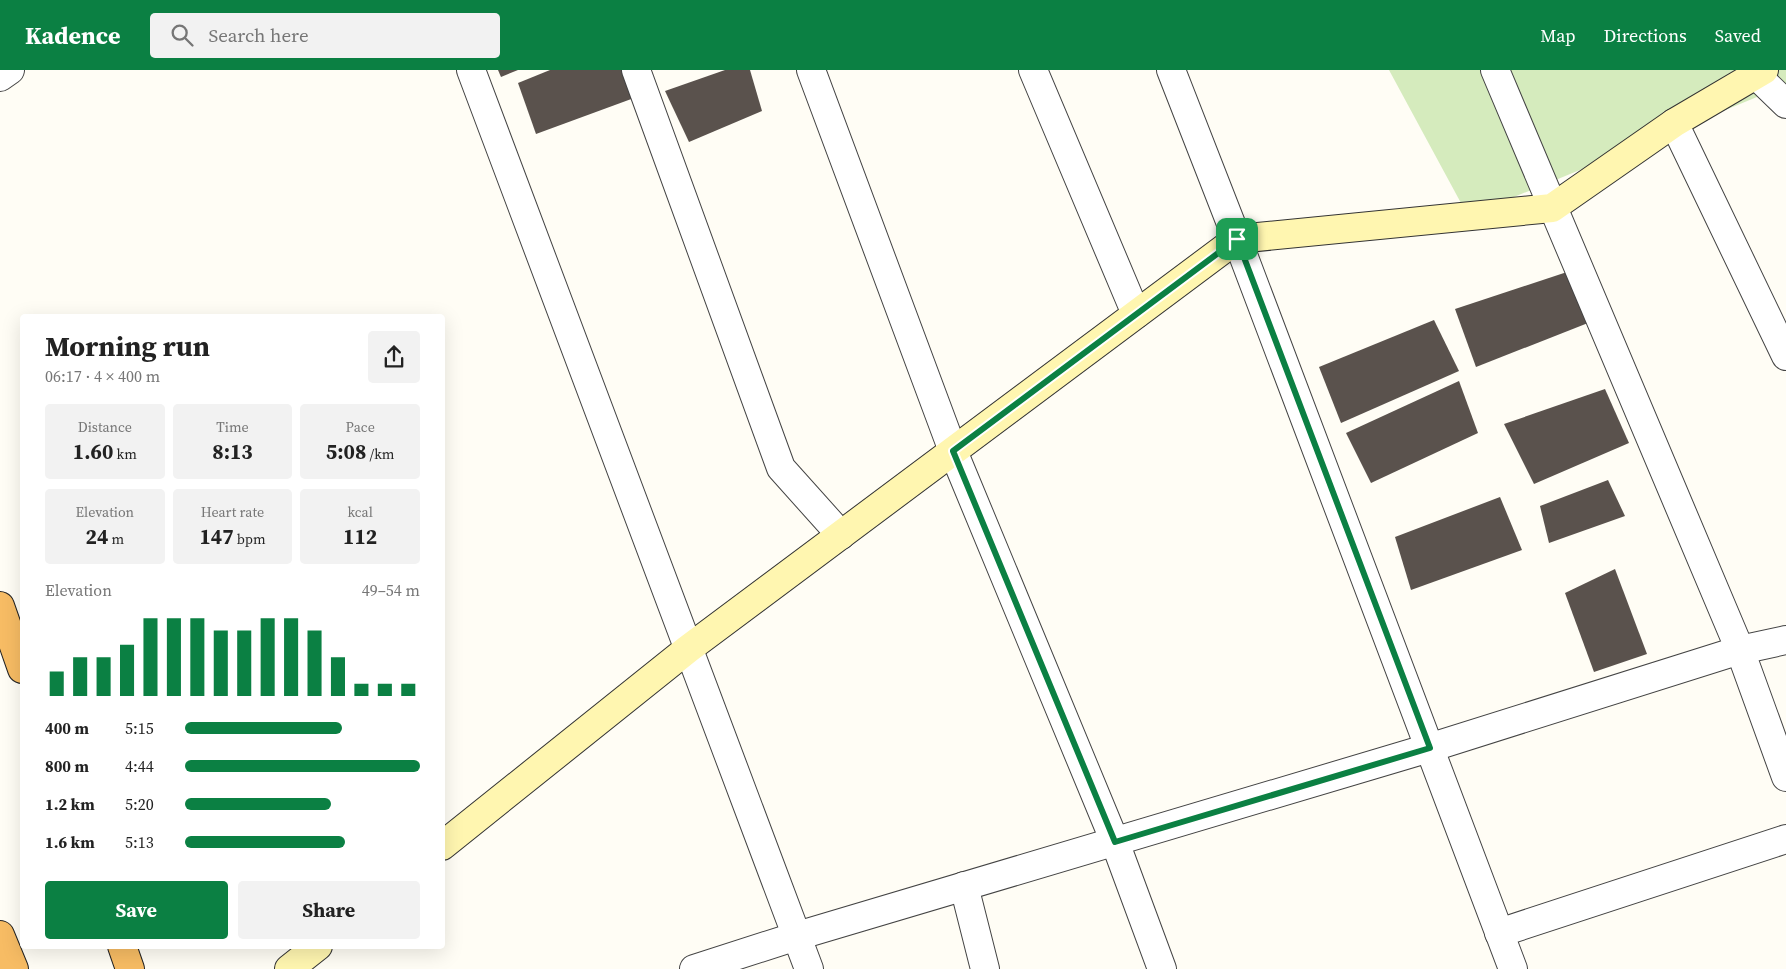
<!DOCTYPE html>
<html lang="en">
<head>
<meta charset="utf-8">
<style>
	body { margin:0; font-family:"Source Serif 4",serif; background:#f2f2f2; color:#222; height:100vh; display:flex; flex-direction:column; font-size:19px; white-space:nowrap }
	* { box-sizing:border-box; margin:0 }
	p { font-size:16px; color:#767676 }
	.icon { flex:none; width:28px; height:28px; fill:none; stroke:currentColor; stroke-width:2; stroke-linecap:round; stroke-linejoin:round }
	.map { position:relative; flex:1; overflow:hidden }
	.side { position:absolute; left:20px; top:244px; width:425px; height:635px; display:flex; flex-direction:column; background:#fff; border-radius:5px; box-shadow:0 5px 20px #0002 }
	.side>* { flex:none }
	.pin { position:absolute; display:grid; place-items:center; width:42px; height:42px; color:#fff; margin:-21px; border-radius:10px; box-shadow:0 2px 8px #0006 }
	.round { display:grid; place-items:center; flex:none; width:52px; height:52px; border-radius:5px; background:#f2f2f2 }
	.head { display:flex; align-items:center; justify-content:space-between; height:85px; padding:0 25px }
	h1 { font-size:28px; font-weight:700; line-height:38px }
	.metrics { display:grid; grid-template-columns:repeat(3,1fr); gap:8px; height:85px; padding:5px 25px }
	.metrics div { display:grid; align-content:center; border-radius:5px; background:#f2f2f2; text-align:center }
	.metrics b { font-size:21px; font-weight:700 }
	.metrics small { font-size:14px; font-weight:400 }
	.metrics p { font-size:14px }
	.chart { height:140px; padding:10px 25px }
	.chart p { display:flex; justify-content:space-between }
	.chart svg { width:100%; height:90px; margin-top:5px; stroke:#0b8043; stroke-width:6 }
	.cta { display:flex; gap:10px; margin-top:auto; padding:10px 25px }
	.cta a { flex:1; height:58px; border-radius:5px; background:#0b8043; color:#fff; font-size:20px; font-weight:700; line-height:58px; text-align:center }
	.cta a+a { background:#f2f2f2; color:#222 }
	ul { padding:0 25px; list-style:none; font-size:16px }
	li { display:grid; grid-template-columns:80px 60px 1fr; align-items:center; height:38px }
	li i { height:12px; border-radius:6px; background:#0b8043 }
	header { display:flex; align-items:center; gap:30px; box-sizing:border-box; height:70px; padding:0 25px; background:#0b8043; color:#fff }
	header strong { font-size:24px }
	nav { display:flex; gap:28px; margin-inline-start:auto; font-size:18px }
	.search { width:350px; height:45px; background:#f2f2f2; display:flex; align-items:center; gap:12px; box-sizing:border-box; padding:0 18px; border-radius:5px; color:#767676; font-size:19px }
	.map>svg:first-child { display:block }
</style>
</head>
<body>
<header>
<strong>Kadence</strong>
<div class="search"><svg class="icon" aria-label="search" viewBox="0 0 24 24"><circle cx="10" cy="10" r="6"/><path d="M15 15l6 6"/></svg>Search here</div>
<nav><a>Map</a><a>Directions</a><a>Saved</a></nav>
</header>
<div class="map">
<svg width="1786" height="899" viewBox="0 0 1786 899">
	<rect width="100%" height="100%" fill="#fffdf5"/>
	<!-- green -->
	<polygon fill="#d5ebbd" points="1389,0 1786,0 1786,15 1468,146"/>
	<!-- building -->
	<g fill="#5a524d">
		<polygon points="498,0 518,0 501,7"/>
		<polygon points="550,0 624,0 634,28 536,64 518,13"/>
		<polygon points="725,0 750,0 762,41 689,72 665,21"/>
		<polygon points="1567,202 1588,253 1476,297 1455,239"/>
		<polygon points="1434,250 1459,301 1341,353 1319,297"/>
		<polygon points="1459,311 1478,363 1371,413 1346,363"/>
		<polygon points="1605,319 1629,373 1534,414 1504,354"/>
		<polygon points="1608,410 1625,446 1549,473 1540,436"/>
		<polygon points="1500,427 1522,480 1411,520 1395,467"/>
		<polygon points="1615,499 1647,584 1594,602 1565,523"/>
	</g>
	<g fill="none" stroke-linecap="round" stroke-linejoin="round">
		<!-- minor casing -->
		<g stroke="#444" stroke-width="30">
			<g id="minor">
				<polyline points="471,0 809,899"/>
				<polyline points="636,0 781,398 841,465"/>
				<polyline points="811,0 953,381 1115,772 1162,899"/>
				<polyline points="1033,0 1136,244"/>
				<polyline points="1171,0 1237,169 1513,899"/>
				<polyline points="1495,0 1740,580 1786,707"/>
				<polyline points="1756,5 1786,34"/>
				<polyline points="0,7 10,0"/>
				<polyline points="1674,53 1786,286"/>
				<polyline points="964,816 985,899"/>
				<polyline points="1499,863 1786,769"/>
				<polyline points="694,899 797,866 1429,678 1740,580 1786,570"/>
			</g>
		</g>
		<!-- secondary casing -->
		<g stroke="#333" stroke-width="30">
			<g id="secondary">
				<polyline points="442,776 688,579 1237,169 1552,138 1674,53 1764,0"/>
				<polyline points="289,899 318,876"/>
			</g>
		</g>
		<!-- trunk casing -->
		<g stroke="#222" stroke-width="30">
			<g id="trunk">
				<polyline points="0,536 22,599"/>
				<polyline points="0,865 14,899"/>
				<polyline points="122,876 130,899"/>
			</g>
		</g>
		<!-- minor -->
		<use href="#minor" stroke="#fff" stroke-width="28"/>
		<!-- secondary -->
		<use href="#secondary" stroke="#fff6b0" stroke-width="28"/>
		<!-- trunk -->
		<use href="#trunk" stroke="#f7bc64" stroke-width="28"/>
	</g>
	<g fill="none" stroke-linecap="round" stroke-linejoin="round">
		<!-- route casing -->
		<g stroke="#fff" stroke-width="10">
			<polygon id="route" points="1237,169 1430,678 1115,772 953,381"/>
		</g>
		<!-- route -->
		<use href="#route" stroke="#0b8043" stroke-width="6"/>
	</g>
</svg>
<div class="pin" style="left:1237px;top:169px;background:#1e9e55"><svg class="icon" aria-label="arrive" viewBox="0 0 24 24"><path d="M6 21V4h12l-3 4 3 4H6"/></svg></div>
<section class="side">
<div class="head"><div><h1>Morning run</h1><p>06:17 · 4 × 400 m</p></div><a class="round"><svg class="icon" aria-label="share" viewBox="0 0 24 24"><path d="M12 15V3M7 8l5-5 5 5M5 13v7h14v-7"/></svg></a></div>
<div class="metrics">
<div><p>Distance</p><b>1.60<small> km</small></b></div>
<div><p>Time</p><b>8:13</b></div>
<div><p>Pace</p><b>5:08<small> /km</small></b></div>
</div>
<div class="metrics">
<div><p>Elevation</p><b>24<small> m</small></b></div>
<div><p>Heart rate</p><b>147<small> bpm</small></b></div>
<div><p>kcal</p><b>112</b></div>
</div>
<div class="chart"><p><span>Elevation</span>49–54 m</p>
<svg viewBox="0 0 160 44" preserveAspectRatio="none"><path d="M5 44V32M15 44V25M25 44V25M35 44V19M45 44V6M55 44V6M65 44V6M75 44V12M85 44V12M95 44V6M105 44V6M115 44V12M125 44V25M135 44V38M145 44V38M155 44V38"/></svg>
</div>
<ul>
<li><b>400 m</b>5:15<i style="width:67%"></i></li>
<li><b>800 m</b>4:44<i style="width:100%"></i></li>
<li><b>1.2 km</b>5:20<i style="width:62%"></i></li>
<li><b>1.6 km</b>5:13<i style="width:68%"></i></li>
</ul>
<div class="cta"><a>Save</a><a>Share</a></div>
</section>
</div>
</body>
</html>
